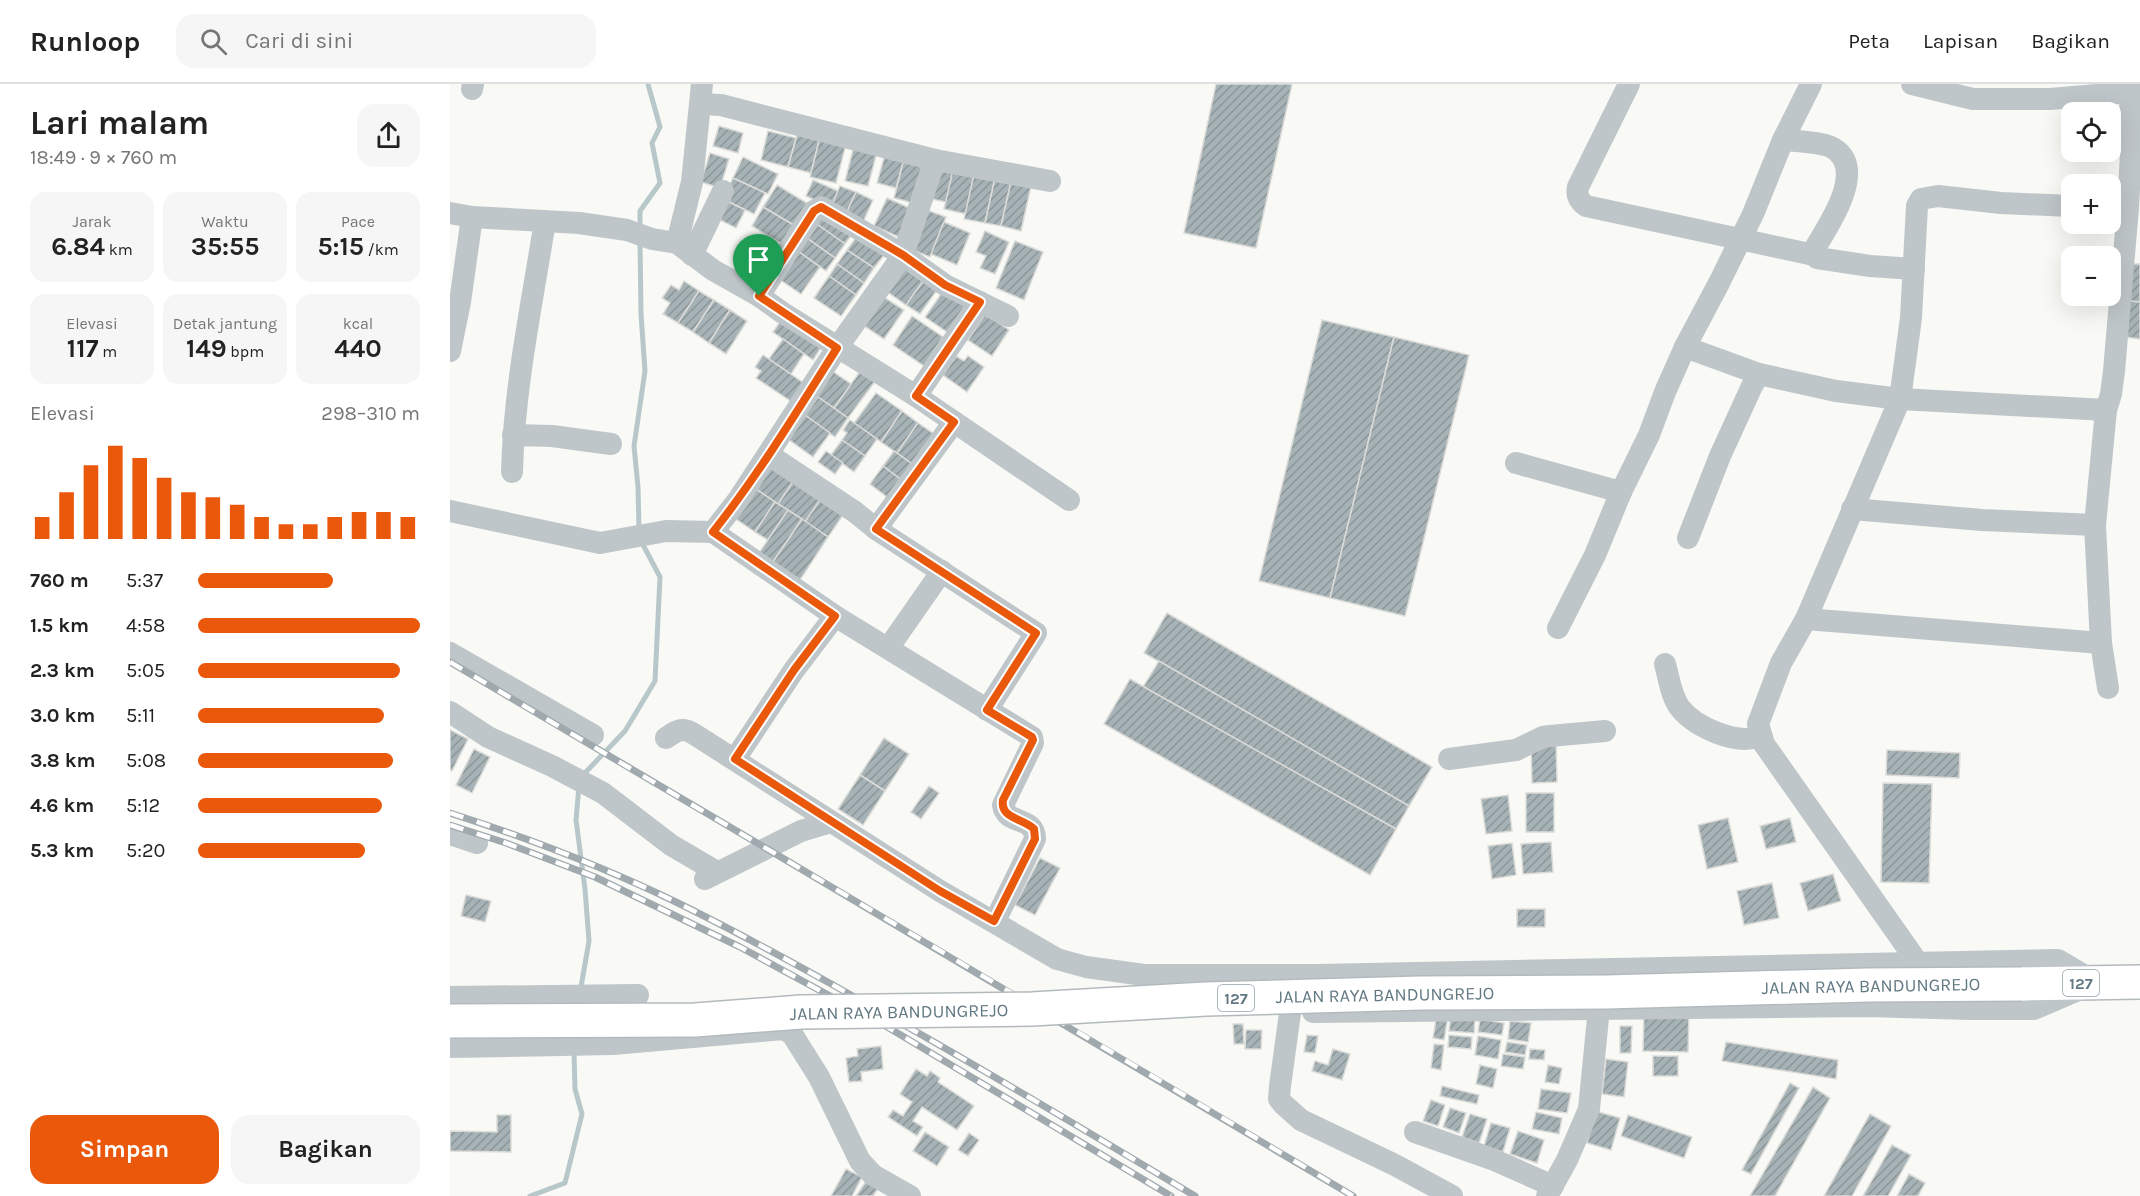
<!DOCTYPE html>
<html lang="id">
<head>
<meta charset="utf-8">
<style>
	body { margin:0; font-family:Karla,sans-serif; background:#f6f6f6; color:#222; height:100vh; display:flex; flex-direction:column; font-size:22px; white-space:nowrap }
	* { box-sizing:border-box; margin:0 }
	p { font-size:20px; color:#767676 }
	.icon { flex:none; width:33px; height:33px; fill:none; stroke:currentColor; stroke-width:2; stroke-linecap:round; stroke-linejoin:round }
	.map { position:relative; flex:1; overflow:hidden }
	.panel { display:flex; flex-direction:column; background:#fff; width:450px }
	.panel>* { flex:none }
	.controls { position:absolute; left:1611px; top:18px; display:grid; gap:12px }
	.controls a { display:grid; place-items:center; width:60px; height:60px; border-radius:12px; background:#fff; box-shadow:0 6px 24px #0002; font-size:30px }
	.pin { position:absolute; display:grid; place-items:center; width:51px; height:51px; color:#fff; margin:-62px -26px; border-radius:50% 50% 50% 0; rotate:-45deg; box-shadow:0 0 6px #0007 }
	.pin .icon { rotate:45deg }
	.round { display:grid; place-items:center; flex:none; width:63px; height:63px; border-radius:18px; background:#f6f6f6 }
	.summary { display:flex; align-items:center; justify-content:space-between; height:102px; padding:0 30px }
	h1 { font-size:33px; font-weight:700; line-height:45px }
	.stats { display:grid; grid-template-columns:repeat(3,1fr); gap:9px; height:102px; padding:6px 30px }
	.stats div { display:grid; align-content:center; border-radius:15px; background:#f6f6f6; text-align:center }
	.stats b { font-size:26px; font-weight:700 }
	.stats small { font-size:16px; font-weight:400 }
	.stats p { font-size:16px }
	.chart { height:168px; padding:12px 30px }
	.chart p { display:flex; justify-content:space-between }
	.chart svg { width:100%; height:108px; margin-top:6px; stroke:#ea580c; stroke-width:6 }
	.cta { display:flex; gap:12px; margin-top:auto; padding:12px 30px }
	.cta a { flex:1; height:69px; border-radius:18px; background:#ea580c; color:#fff; font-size:24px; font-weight:700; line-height:69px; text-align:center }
	.cta a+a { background:#f6f6f6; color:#222 }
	ul { padding:0 30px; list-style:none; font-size:20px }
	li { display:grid; grid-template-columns:96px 72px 1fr; align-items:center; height:45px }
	li i { height:15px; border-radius:8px; background:#ea580c }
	header { display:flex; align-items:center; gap:36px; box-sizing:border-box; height:84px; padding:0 30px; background:#fff; border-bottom:2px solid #e0e0e0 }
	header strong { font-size:28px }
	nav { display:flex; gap:33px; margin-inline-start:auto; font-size:21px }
	.search { width:420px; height:54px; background:#f6f6f6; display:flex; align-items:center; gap:15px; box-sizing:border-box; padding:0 21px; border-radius:18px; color:#767676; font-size:22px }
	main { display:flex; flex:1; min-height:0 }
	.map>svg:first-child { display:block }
</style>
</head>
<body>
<header>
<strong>Runloop</strong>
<div class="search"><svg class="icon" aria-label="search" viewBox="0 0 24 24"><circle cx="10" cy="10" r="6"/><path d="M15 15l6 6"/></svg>Cari di sini</div>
<nav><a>Peta</a><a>Lapisan</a><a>Bagikan</a></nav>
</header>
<main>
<section class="panel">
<div class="summary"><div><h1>Lari malam</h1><p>18:49 · 9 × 760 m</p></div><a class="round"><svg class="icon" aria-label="share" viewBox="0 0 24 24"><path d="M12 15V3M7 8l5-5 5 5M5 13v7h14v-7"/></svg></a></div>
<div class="stats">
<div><p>Jarak</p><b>6.84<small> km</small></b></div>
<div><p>Waktu</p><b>35:55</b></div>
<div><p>Pace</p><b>5:15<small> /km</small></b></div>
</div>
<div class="stats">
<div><p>Elevasi</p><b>117<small> m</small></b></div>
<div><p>Detak jantung</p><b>149<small> bpm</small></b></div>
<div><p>kcal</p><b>440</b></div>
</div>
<div class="chart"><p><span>Elevasi</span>298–310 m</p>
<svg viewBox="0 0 160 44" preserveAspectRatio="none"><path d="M5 44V35M15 44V25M25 44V14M35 44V6M45 44V11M55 44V19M65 44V25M75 44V27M85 44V30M95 44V35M105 44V38M115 44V38M125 44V35M135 44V33M145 44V33M155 44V35"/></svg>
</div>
<ul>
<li><b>760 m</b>5:37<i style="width:61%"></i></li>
<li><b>1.5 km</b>4:58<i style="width:100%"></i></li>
<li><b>2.3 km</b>5:05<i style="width:91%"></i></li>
<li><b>3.0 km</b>5:11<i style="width:84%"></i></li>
<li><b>3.8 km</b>5:08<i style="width:88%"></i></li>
<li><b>4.6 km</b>5:12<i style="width:83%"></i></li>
<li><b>5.3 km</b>5:20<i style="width:75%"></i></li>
</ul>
<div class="cta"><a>Simpan</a><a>Bagikan</a></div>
</section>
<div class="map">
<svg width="1690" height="1112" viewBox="0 0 1690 1112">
	<defs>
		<pattern id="building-hatch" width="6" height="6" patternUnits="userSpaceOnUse" patternTransform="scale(1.5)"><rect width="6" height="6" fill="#a6b2b6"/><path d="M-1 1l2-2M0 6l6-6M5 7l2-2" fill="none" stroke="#8b9699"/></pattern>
	</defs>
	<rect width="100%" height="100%" fill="#f9f9f6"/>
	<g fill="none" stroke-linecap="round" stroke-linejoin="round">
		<!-- stream -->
		<g stroke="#b7c7ca" stroke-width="5">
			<polyline points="190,144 190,127 210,99 202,59 210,43 198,0"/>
			<polyline points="189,446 188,403 184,362 195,287 191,230 190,156"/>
			<polyline points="133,691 175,647 205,597 210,493 191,457"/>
			<polyline points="129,702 126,736 135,805 139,857 131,903"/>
			<polyline points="80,1112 115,1099 132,1030 125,1005 124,969"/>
		</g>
	</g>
	<!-- building -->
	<g fill="url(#building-hatch)" stroke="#dbdbd8" stroke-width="1.5">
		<polygon points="766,0 842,0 806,164 734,149"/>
		<polygon points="269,42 293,49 288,69 263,62"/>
		<polygon points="318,47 346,54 338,83 311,76"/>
		<polygon points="348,48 370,53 361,89 338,83"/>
		<polygon points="370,53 396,60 386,99 360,93"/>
		<polygon points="404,62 427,68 418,102 395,97"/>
		<polygon points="260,69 279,75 270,104 251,98"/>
		<polygon points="435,70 454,75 446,104 427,99"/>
		<polygon points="293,73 328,90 318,110 283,94"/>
		<polygon points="454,75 477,81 467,120 444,114"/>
		<polygon points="492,83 503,86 496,118 477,114"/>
		<polygon points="503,86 524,90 516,130 494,125"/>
		<polygon points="524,90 545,94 535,139 514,135"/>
		<polygon points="283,94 315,109 304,130 273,115"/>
		<polygon points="545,94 561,98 551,142 535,139"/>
		<polygon points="363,96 388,107 381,123 356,112"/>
		<polygon points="561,98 581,102 571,147 551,142"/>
		<polygon points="327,101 360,121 347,143 313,123"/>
		<polygon points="390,102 406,108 396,130 381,123"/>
		<polygon points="406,108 423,116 413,138 396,130"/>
		<polygon points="437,114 464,126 451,154 424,142"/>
		<polygon points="273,115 295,126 286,144 264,133"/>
		<polygon points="313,123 347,143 335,162 302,142"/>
		<polygon points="373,125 404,147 395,160 364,138"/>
		<polygon points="474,125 496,133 480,173 458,164"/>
		<polygon points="364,138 395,160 385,174 354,152"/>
		<polygon points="494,138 520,149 507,181 481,170"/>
		<polygon points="535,147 559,158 545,190 530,184 536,172 526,168"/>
		<polygon points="408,151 435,170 424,184 397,166"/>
		<polygon points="354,152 385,174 376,187 345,165"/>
		<polygon points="565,157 593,168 574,216 546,204"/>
		<polygon points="345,165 370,183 351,210 326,193"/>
		<polygon points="397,166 424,184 414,199 387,180"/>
		<polygon points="455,179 476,193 456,221 436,207"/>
		<polygon points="387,180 414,199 406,211 379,192"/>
		<polygon points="1681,180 1690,180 1690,218 1678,217"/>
		<polygon points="379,192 406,211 391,232 364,214"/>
		<polygon points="476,193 489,203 470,230 456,221"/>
		<polygon points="234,197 249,207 228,239 213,230 220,219 212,214 221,201 229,206"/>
		<polygon points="494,206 516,221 497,248 475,233"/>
		<polygon points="249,207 264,216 243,248 228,239"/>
		<polygon points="432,212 454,226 434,255 413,241"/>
		<polygon points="264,216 280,226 259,259 243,248"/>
		<polygon points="1678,217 1690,218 1690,255 1675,253"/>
		<polygon points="280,226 297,237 276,270 259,259"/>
		<polygon points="535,230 559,246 542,272 518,256"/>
		<polygon points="334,232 374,259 363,276 323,248"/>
		<polygon points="462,232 493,253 474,282 443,261"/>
		<polygon points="872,236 944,253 880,514 809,497"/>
		<polygon points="944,253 1019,271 955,532 880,514"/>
		<polygon points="333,255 354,270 341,290 319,275"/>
		<polygon points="313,271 355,300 342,318 306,294 311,287 305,283"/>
		<polygon points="506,272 514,277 518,272 534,283 517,308 493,291"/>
		<polygon points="411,286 426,296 398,334 384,324"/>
		<polygon points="382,287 401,300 384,324 365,311"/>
		<polygon points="426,309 452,327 431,358 404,339"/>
		<polygon points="368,313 398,334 385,353 355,331"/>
		<polygon points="452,327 468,339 447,369 431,358"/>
		<polygon points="355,331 380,349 363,373 338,355"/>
		<polygon points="400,336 427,355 415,372 392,356 397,349 393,346"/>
		<polygon points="468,339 487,352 465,382 447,369"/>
		<polygon points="392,356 415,372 404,388 381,371"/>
		<polygon points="376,367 393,379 385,390 368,378"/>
		<polygon points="444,367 465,382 454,398 433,382"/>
		<polygon points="320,378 345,395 328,420 303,403"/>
		<polygon points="433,382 454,398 441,416 420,400"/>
		<polygon points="345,395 372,413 355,438 328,420"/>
		<polygon points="303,403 325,418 305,448 283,433"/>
		<polygon points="372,413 395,428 378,453 355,438"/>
		<polygon points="325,418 338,426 318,456 305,448"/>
		<polygon points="338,426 352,435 323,478 309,469"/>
		<polygon points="352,435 378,453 350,496 323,478"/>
		<polygon points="717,529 982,683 959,722 694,569"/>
		<polygon points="709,577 959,722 946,745 693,603"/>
		<polygon points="680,595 946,745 920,791 654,640"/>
		<polygon points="0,646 18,655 2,687 0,686"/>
		<polygon points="434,654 459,670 435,707 410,691"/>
		<polygon points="1106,658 1107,698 1082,699 1081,659"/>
		<polygon points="24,665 40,673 22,709 6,701"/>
		<polygon points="1437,666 1510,669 1509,694 1436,691"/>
		<polygon points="410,691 435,707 413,741 388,725"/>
		<polygon points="1433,699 1482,700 1479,799 1431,798"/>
		<polygon points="479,702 489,709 471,735 461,728"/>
		<rect x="1076" y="709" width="28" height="39"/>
		<polygon points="1058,711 1062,747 1036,750 1031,715"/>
		<polygon points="1278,734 1288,778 1257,785 1248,741"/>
		<polygon points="1340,734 1346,758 1316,765 1310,742"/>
		<polygon points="1101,758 1103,788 1073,790 1071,760"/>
		<polygon points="1062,759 1066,791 1042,795 1038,762"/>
		<polygon points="590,774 610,784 585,831 565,821"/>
		<polygon points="1383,790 1391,817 1358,827 1350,799"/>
		<polygon points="1322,799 1329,834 1294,841 1287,807"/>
		<polygon points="16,811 41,817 35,838 11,832"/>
		<rect x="1067" y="825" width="28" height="18"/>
		<polygon points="1194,927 1239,928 1238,968 1193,967"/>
		<polygon points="987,930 998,932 994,956 983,954"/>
		<polygon points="1001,931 1025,933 1024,949 999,947"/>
		<polygon points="1030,935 1054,939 1052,951 1028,948"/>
		<polygon points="1060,937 1081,939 1078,958 1058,955"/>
		<polygon points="783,940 793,940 794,960 784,960"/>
		<polygon points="1170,942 1182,942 1181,969 1170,969"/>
		<polygon points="796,946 812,946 811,965 795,965"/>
		<polygon points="857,951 868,952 865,969 854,968"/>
		<polygon points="999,951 1022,953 1021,965 998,963"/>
		<polygon points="1028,952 1051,956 1048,975 1025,971"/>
		<polygon points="1057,958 1077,961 1075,971 1055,968"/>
		<polygon points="1276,958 1388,976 1386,995 1272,977"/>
		<polygon points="984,960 994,961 991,986 981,984"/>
		<polygon points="431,962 433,985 411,988 412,997 399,998 396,974 408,972 407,965"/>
		<polygon points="883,965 900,970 892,996 862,987 865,977 878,981"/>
		<polygon points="1080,965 1095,966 1094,976 1079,975"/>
		<polygon points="1053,970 1075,973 1073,985 1051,982"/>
		<rect x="1203" y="972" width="25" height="20"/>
		<polygon points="1156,975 1178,978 1174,1013 1152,1010"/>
		<polygon points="1030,981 1047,985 1043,1004 1026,1000"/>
		<polygon points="1098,981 1112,984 1109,1000 1095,998"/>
		<polygon points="466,985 477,992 480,987 490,994 488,998 524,1022 507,1046 472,1023 463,1037 473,1043 467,1052 438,1033 443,1026 453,1032 462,1018 450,1010"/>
		<polygon points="1340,999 1349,1004 1301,1090 1292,1086"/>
		<polygon points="992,1002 1029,1011 1027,1020 990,1012"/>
		<polygon points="1363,1003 1380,1014 1325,1112 1300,1112"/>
		<polygon points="1091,1005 1121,1009 1117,1029 1088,1025"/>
		<polygon points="981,1016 995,1021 988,1042 973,1037"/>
		<polygon points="1000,1024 1016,1029 1009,1049 993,1043"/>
		<polygon points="1145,1027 1170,1034 1161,1066 1137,1059"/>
		<polygon points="1086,1028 1112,1034 1109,1050 1082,1045"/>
		<polygon points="1020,1030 1037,1035 1029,1059 1012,1053"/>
		<polygon points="1420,1030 1441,1042 1402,1112 1374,1112"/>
		<polygon points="47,1031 61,1031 61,1068 0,1067 0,1047 47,1048"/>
		<polygon points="1178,1031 1242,1053 1234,1074 1171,1052"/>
		<polygon points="1041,1039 1060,1044 1053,1068 1034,1062"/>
		<polygon points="1068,1047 1094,1056 1087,1079 1060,1070"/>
		<polygon points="475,1048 499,1063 487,1082 463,1067"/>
		<polygon points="519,1049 529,1056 518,1072 508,1066"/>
		<polygon points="1442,1061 1461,1071 1438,1112 1413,1112"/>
		<polygon points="396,1085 412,1093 402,1112 381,1112"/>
		<polygon points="1459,1090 1475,1099 1468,1112 1447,1112"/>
		<polygon points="417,1096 429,1103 423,1112 406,1112"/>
	</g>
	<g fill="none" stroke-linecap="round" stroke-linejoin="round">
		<!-- primary casing -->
		<g stroke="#b3babe" stroke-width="36">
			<polyline id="primary" points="1572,900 1690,898"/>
		</g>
		<!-- minor -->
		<g stroke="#bfc6c9" stroke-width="22">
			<path d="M1179,0L1128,103C1126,111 1129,117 1136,122L1364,171"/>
			<polyline points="1462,0 1523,15 1600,15 1680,8"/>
			<polyline points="22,5 23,0"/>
			<polyline points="251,20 271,21 485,76 600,97"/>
			<path d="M1333,56C1346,57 1373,58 1383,64C1418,85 1378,142 1365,164L1364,171L1367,174L1420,182L1464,185"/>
			<polyline points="1678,124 1682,50 1679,0"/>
			<polyline points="0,129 22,133 129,139 177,146 202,155 227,159 263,186 309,212 333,229 466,312 619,416"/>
			<polyline points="227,159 242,98 252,0"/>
			<polyline points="242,171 273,107"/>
			<polyline points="309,212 364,127 371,123 453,171 495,201 558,232"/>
			<polyline points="1235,263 1309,290 1386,307 1450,315 1656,326"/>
			<polyline points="0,267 10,218 22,133"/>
			<polyline points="466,312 530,218"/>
			<polyline points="63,351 102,352 161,360"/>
			<polyline points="319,371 405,428 426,445 586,549 537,626"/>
			<polyline points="1066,379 1171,408"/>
			<path d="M62,388C64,303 82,220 95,137"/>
			<polyline points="1402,425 1532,436 1645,441"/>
			<path d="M0,427L150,459L216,447L263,448L385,532L582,653L583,659L553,721C556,742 585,731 585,755L545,837"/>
			<polyline points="426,445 504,338"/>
			<polyline points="263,448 288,416 387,264 453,171 485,76"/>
			<polyline points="1238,454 1270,372 1302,302 1309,290"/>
			<polyline points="1356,535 1651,559"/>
			<polyline points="1108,544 1145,471 1171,408 1199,351 1215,308 1235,263 1269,199 1303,130 1333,56 1361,0"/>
			<polyline points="439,563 492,487"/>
			<polyline points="0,569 143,651"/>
			<path d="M1215,580C1219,594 1221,612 1230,624C1245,643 1287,662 1310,652"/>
			<polyline points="1658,604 1651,559 1645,441 1656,326 1661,310 1664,287 1678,124 1660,124"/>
			<polyline points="0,628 38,653 102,682 153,709 221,761 267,788"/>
			<path d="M216,654C227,646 232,643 244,650L490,807L607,875L636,883L694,891H868L1608,876L1645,898"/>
			<polyline points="285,675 344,586 385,532"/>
			<polyline points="999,675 1066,666 1093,653 1100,652 1155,647"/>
			<polyline points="0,750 27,759"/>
			<polyline points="255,795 351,747 381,738"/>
			<polyline points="1468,879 1314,660 1308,640 1331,579 1356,535 1450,315 1461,234 1467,122 1471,115 1488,112 1551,119 1622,122"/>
			<polyline points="0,913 188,911 171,945"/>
			<polyline points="863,928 1418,922 1519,925 1584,925 1633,904"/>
			<polyline points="840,929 830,1002 829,1015 833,1020 851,1036 945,1081 1002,1112"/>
			<polyline points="0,963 163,960 333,945 342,950 369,993 410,1077 423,1091 460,1112"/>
			<polyline points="965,1048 1042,1075 1103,1102"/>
			<polyline points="1097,1112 1117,1076 1139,1025 1149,924"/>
		</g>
		<!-- primary -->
		<use href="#primary" stroke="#fff" stroke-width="33"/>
		<!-- rail casing -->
		<g stroke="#9fa9ae" stroke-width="7">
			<g id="rail">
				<path d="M0,578C301,756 603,932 903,1112"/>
				<path d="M0,729C78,754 154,783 228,819C283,846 338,876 392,906C511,972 628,1042 745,1112"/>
				<polyline points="0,741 56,759 145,793 290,863 439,944 721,1112"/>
			</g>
		</g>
		<!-- rail -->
		<use href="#rail" stroke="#fff" stroke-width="4.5" stroke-dasharray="14" stroke-linecap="butt"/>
		<!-- primary-bridge casing -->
		<g stroke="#b3babe" stroke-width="36" stroke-linecap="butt">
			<polyline id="primary-bridge" points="0,937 245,936 351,928 582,925 756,915 971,909 1156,908 1418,901 1572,900"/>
		</g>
		<!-- primary-bridge -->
		<use href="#primary-bridge" stroke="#fff" stroke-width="33"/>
	</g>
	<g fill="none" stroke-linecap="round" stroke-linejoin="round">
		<!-- route casing -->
		<g stroke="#fff" stroke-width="12">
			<path id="route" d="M371,123L453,171L495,201L530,218L466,312L504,338L426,445L586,549L537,626L582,653L583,656L553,716C550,735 573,734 584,745L585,755L544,837L490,807L285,675L344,586L385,532L263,448C309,390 348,326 387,264L309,212L364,127Z"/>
		</g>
		<!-- route -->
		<use href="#route" stroke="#ea580c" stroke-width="8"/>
	</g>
	<g text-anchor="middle" stroke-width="6" stroke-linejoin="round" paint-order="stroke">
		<!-- shield labels -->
		<g fill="#fff" stroke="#91a1a8" stroke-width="1.5">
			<rect x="1613" y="886" width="36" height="26" rx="4.5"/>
			<rect x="768" y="901" width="36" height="26" rx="4.5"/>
		</g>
		<g font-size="16" font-weight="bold" fill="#627983">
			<text x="1631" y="905">127</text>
			<text x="786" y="920">127</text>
		</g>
		<!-- street labels -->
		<g font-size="18" fill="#627983" stroke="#fff">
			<text transform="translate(1421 902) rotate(-1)" y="6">JALAN RAYA BANDUNGREJO</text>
			<text transform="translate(935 911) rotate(-1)" y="6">JALAN RAYA BANDUNGREJO</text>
			<text transform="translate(449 928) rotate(-1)" y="6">JALAN RAYA BANDUNGREJO</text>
		</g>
	</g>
</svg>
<div class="controls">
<a><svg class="icon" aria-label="locate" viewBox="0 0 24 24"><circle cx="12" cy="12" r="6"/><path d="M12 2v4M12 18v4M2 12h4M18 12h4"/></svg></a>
<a>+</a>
<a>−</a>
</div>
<div class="pin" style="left:309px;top:212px;background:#1e9e55"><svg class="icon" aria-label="arrive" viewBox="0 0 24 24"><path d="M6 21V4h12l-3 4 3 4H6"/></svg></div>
</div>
</main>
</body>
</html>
